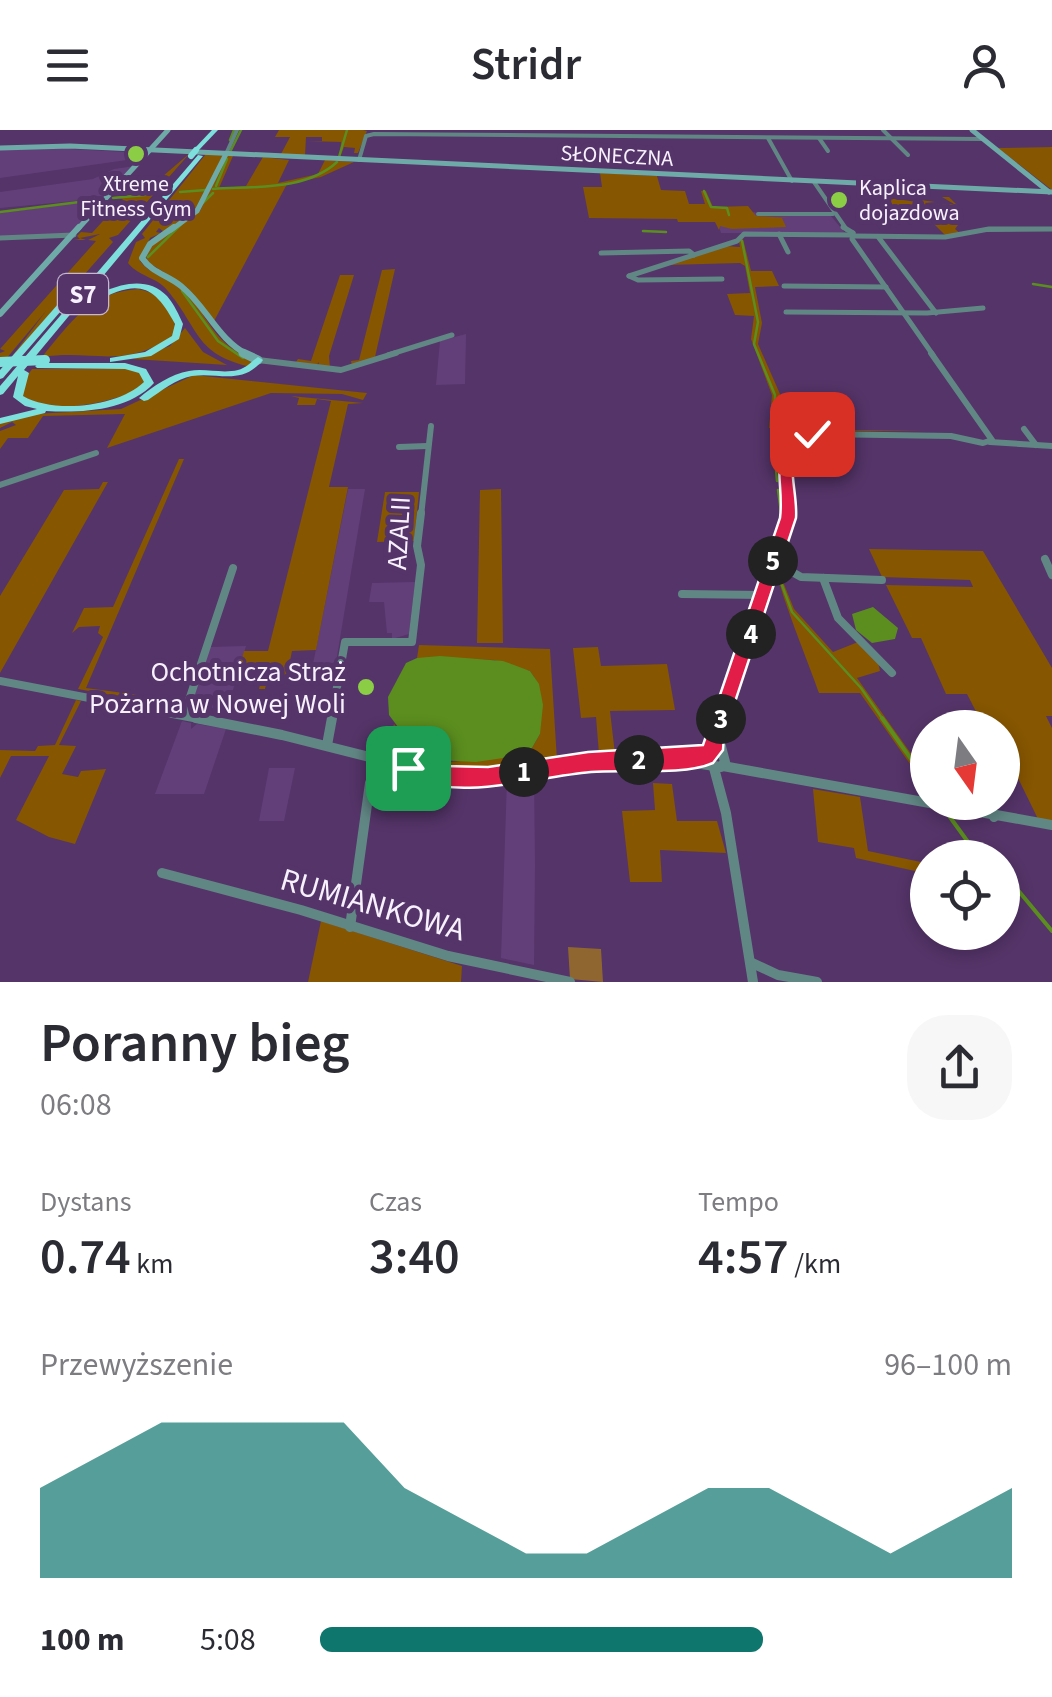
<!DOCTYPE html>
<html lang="pl">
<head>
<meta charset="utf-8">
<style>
	body { margin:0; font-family:"Source Sans 3",sans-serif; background:#f7f7f7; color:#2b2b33; height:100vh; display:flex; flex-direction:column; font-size:38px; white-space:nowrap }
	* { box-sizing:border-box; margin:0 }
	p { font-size:32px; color:#7c7c81 }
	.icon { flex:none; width:55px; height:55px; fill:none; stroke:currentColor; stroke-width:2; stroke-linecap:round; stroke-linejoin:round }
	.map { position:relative; height:852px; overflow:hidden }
	.sheet { display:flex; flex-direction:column; background:#fff; flex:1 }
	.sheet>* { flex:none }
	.needle { width:65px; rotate:166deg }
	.fabs { position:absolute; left:910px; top:580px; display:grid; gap:20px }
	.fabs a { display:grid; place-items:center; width:110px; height:110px; border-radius:50%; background:#fff; box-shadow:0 5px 15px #0003; font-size:50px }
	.pin { position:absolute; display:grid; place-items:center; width:85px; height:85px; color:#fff; margin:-42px; border-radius:20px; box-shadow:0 5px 15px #0006 }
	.km { position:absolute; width:50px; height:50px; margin:-25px; border-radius:50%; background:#222; color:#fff; font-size:28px; line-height:50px; text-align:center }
	.round { display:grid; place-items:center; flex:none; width:105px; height:105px; border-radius:40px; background:#f7f7f7 }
	.overview { display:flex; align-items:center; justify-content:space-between; height:170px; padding:0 40px }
	h1 { font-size:55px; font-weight:600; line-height:75px }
	.metrics { display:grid; grid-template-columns:repeat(3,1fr); gap:15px; height:170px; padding:10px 40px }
	.metrics div { display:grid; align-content:center }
	.metrics b { font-size:50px; font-weight:600 }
	.metrics small { font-size:28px; font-weight:400 }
	.metrics p { font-size:28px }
	.chart { height:280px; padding:20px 40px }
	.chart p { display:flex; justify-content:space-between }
	.chart svg { width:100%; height:180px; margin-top:10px; fill:#0f766e; opacity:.7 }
	ul { padding:0 40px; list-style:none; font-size:32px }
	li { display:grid; grid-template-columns:160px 120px 1fr; align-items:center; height:75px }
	li i { height:25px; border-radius:12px; background:#0f766e }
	header { display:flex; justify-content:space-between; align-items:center; height:130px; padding:0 40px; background:#fff; font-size:45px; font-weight:600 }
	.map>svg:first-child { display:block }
</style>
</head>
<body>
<header><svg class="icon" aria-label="menu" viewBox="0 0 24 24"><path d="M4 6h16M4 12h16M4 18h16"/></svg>Stridr<svg class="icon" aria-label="person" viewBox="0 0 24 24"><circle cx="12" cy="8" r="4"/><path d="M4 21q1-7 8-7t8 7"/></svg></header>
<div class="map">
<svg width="1052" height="852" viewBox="0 0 1052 852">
	<rect width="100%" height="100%" fill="#553469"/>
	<!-- built -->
	<g fill="#633f79">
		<polygon points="69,18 69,19 145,23 141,28 0,48 0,20"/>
		<polygon points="135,36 106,68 0,78 0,62 93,49 114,39"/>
		<polygon points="105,69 74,103 0,107 0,83"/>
		<polygon points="755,82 757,85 831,86 845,103 721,103 715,85"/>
		<polygon points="466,204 465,254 436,255 440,211"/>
		<polygon points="348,359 365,359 335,538 312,539"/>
		<polygon points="415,452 409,504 392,509 392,503 387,503 384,472 369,472 372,453"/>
		<polygon points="246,516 232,563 226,563 217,579 192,574 210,517"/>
		<polygon points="182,591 191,593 191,599 197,594 226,599 204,664 155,664"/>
		<polygon points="269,638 295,638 284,691 259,691"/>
		<polygon points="534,647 535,734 534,835 501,828 507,651"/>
	</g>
	<!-- green -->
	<g fill="#865601">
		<polygon points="279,0 363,0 367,1 358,23 354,23 355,18 344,17 340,27 341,12 307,11 322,11 322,7 306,7 305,26 281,24 290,7 275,7"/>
		<polygon points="1052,17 1052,60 998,18"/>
		<polygon points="190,23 118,105 109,108 113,112 10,229 46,181 6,229 0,229 0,223 5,221 0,219 96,111 88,110 100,104 80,108 86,110 74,110 80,109 77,106 81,102 92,103 123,69 113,67 142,64"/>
		<path d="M206,24L223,25L197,80L164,102L159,98L156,102L161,103L150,108L140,131C149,144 167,147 180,158C211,185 208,211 253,230L251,237C194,224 200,199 167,160C157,147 139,147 128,133L136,112L145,108L142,104Z"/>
		<polygon points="227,26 233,26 219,58 246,56 263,27 289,30 278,53 318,44 325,30 354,32 321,47 287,54 213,193 188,158 148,132 146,127 152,115 200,81"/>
		<polygon points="600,43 657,46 661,60 685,61 689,74 705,74 701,61 706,61 713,77 748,76 756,86 789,88 782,88 786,97 732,99 720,96 719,100 715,92 678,92 677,89 589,88 583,57 602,57"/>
		<polygon points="884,67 923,73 921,70 935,72 925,73 929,78 939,79 936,74 954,74 942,67 949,67 961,79 954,80 960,91 955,91 958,95 955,99 961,104 946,106 928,88 899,84"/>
		<polygon points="743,109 751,141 772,141 779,156 755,157 762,193 758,214 780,264 777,299 928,301 811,301 787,305 792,300 769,298 772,265 751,209 754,186 735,185 727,164 750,163 745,136 740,133 667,135 725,116 740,117 739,111"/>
		<polygon points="395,139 375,227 352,236 351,231 359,230 382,140"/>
		<polygon points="340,145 354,145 329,226 330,238 318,237 319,232 315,237 294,235 298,229 311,231"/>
		<path d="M138,159C160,163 175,180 176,204C124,241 95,219 42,227C69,194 90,162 138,159Z"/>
		<polygon points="185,198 203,222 227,235 133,229 170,216"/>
		<path d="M32,239H128L142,243L146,251L142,259C106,273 58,286 22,266L25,249Z"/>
		<polygon points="194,245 367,263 363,270 342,264 271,263 107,318 125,284 43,286 28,308 8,308 0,319 0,301 16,295 12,292 0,298 0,293 35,284 121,279"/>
		<polygon points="291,266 363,273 348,274 329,357 348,357 316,520 292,521 286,551 267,551 265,559 259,559 264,539 258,539 258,534 240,535 244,521 268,521 331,271 317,269 315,275 297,275 299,268"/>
		<polygon points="179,329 184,329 86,558 139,565 138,570 78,559 103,507 98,503 100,496 79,497 72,503 84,478 113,477"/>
		<polygon points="103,352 108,352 0,543 0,466 64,360 99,359"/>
		<polygon points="501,359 503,513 477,513 480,360"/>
		<polygon points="385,362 419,362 414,411 377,412"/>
		<polygon points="869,419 983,421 1052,538 1052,586 1046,586 1052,598 1052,691 1038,689 1017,646 1003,646 1002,598 984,597 967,564 946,564 921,508 912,508 886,455 973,457 970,450 882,447"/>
		<path d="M777,437L794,479L833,522L858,512L878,532L880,541L857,548L927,646V658L860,563H819C812,541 774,450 777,437Z"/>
		<path d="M419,515L550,519L557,630C488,639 452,643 384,625L394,594L421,626L449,632L517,626L532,618L540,604L539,555L530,541L494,530L417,528Z"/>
		<polygon points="598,517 601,536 667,534 675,580 610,581 615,624 599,624 596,587 581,588 573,518"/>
		<polygon points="76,570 81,571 59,615 76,616 62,644 78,647 81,641 106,639 75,714 49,707 16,690 49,626 11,626 0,648 0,620 35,621 38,616 55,615"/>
		<polygon points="653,653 672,654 677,691 717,691 726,723 660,720 662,752 630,752 622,681 655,680"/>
		<polygon points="813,659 860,667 868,721 921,732 924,743 856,728 854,718 818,712"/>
		<polygon points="321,791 462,836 461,852 308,852"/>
	</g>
	<!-- forest -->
	<polygon fill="#8f662f" points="568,817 601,819 603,852 570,849"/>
	<!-- water -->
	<g fill="#5b8e1f">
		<polygon points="873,477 898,498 895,509 872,513 856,500 852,484"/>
		<polygon points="440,526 503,531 530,541 539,554 543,575 540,604 532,618 517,626 476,632 437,630 416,621 389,585 388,567 406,533 417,528"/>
	</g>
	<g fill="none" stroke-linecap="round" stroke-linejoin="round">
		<!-- stream-far1 -->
		<g stroke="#5b8e1f" stroke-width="2.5">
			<polyline points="230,10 234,0"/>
			<polyline points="231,20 241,0"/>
			<polyline points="339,27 347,0"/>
			<polyline points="216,56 227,29"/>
			<path d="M213,59C253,56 306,61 337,32"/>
			<polyline points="704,61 711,77 727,78 729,85"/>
			<polyline points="180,62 206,60"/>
			<polyline points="113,68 145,65"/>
			<polyline points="0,82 103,69"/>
			<polyline points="643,101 666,102"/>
			<polyline points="742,111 758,192 754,214 775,265 774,298"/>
			<polyline points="148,127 213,63"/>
			<polyline points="1033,154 1052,157"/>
			<polyline points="182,161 218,211 243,228"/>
			<polyline points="773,307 777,351"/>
			<polyline points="778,360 781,382"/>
			<polyline points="789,402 791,396"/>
			<polyline points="780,428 788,407"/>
			<polyline points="776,439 792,482 861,558 884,591"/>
		</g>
		<!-- stream -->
		<g stroke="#5b8e1f" stroke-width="4">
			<polyline points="882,588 928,653"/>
			<polyline points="947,683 968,712 988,728"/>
			<polyline points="1002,741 1052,801"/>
		</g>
		<!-- street-far4 -->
		<g stroke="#618785" stroke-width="4">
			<polyline points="883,0 908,25"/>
			<polyline points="768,8 792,51"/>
			<polyline points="819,8 828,21"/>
			<polyline points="226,24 237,0"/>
			<polyline points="359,30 366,6 374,4 983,9"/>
			<polyline points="814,52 847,100"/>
			<polyline points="758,84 833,84"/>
			<polyline points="986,100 1052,99"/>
		</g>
		<!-- street-far3 -->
		<g stroke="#618785" stroke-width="5">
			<polyline points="843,97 853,103"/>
			<polyline points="853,103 852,109 933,225"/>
			<polyline points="779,104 788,122"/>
			<polyline points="853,106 945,107 989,99 1052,99"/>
			<polyline points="0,108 74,105"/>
			<polyline points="879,108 936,183"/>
			<polyline points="601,123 689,121 694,125"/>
			<polyline points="629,146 737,111 744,104 852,105"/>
			<polyline points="629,146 638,150 722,149"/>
			<polyline points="784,156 886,157"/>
			<polyline points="786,182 927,183 983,178"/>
			<polyline points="388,225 452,205"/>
		</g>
		<!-- street-far2 -->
		<g stroke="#618785" stroke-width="6">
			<polyline points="258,230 341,240 396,223"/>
			<polyline points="1024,299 1036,315"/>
			<polyline points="990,312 1052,316"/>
			<polyline points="399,317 427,316"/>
			<polyline points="0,355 96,323"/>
			<polyline points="421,386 431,296"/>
			<polyline points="787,386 786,324 802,307 819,304 951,306 983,313 992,310 931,223"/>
		</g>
		<!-- street-far1 -->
		<g stroke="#618785" stroke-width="8">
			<polyline points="1045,429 1052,445"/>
			<polyline points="773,431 801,447 882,450"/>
			<polyline points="823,448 838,488 892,543"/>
			<polyline points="682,464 763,465"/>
			<polyline points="0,551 209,591"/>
			<polyline points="184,585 233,438"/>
			<polyline points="331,591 345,512 412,512 421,435 417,416 421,383"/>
			<polyline points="719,591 787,383"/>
		</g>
		<!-- street -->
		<g stroke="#618785" stroke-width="10">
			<polyline points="196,588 282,605 445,646 488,648 588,632 706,626"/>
			<polyline points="327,615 332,588"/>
			<polyline points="713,620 720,588"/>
			<polyline points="682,631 721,637 725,632 717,601"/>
			<polyline points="723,636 1052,695"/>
			<polyline points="714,638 726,683 753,852"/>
			<polyline points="989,672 994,687"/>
			<polyline points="162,743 301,780 448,826 570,852"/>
			<polyline points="350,797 370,653 380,631"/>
			<polyline points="750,832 778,845 817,852"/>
		</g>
		<!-- secondary-far2 -->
		<g stroke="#6eaba8" stroke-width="5">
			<polyline points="972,0 1049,62"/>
			<polyline points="0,18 70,16 1052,62"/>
			<polyline points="77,100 168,0"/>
			<polyline points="171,100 197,81 226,24"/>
		</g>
		<!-- secondary-far1 -->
		<g stroke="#6eaba8" stroke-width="6">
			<path d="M174,97L150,114L142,128C152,143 168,145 181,156C207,177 217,209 248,225"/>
			<polyline points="0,184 79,97"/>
		</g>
		<!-- secondary -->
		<polyline stroke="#6eaba8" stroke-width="9" points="243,223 258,230"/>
		<!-- highway -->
		<g fill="#7de0dc" fill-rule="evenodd">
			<polygon points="212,0 218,0 198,21 194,21 194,19"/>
			<path d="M198,25L203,26L78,176C102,160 142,140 167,166C174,174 179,185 183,194L179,209L151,226L110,232V228L145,222L172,206L175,194C153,152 136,150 95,172C86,177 83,181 73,181L24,240L29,243L23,266C54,284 118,277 144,252L139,243L125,239L37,238L35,236L40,233H125L146,239L154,253C128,281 82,283 46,281L45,283L0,294V288L37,279L25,276L13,267L18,246L3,264L0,265V256Z"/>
			<polygon points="66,165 73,167 3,248 0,249 0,240"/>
			<path d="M258,227L263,230C241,256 220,242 192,246C176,249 161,261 148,270L144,271L139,268C153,256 171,244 189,241C205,238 222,244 238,240C246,238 252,231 258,227Z"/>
		</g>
		<!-- highway-bridge-far1 -->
		<polyline stroke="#7de0dc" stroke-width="6" points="191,26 196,20"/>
		<!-- highway-bridge -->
		<polyline stroke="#7de0dc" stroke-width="10" points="0,232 45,230"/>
	</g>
	<!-- route -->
	<path fill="#e11d48" stroke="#fff" stroke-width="2.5" d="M812,299L817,301V307L797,314C786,333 798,365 796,388L724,605L723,620L713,633C683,646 625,639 591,642C527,648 463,672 400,646L397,638L400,631L408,628L444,636L488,637L588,622L703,615L780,388C784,359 772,332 787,307Z"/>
	<!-- markers -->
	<g fill="#8bce46" stroke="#553469" stroke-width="4">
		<circle cx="136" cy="24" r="10"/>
		<circle cx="839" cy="70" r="10"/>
		<circle cx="366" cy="557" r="10"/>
	</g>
	<g text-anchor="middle" stroke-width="10" stroke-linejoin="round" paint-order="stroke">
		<!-- far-street labels -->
		<g font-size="22" fill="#f7f0fd" stroke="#553469">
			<text transform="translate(617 25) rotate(3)" y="8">SŁONECZNA</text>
		</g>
		<!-- far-poi labels -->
		<g font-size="22" fill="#f7f0fd" stroke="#553469">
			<text x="136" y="61">Xtreme<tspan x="136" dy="25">Fitness Gym</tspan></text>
			<text x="859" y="65" text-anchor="start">Kaplica<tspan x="859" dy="25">dojazdowa</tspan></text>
		</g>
		<!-- shield labels -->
		<rect fill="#553469" stroke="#c6b8d1" stroke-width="2.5" x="58" y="144" width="50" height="40" rx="8"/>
		<g font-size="25" font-weight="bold" fill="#f7f0fd">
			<text x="83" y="173">S7</text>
		</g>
		<!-- street labels -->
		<g font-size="28" fill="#f7f0fd" stroke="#553469">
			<text transform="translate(398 403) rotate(-87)" y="10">AZALII</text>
		</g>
		<!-- poi labels -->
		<g font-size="28" fill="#f7f0fd" stroke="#553469" text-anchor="end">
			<text x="346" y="551">Ochotnicza Straż<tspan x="346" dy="32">Pożarna w Nowej Woli</tspan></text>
		</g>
		<!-- near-street labels -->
		<g font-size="32" fill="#f7f0fd" stroke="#553469">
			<text transform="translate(373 774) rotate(16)" y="11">RUMIANKOWA</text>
		</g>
	</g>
</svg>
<div class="fabs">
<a><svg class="needle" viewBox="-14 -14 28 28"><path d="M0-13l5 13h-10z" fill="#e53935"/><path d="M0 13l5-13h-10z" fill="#7c7c81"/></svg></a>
<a><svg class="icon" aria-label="locate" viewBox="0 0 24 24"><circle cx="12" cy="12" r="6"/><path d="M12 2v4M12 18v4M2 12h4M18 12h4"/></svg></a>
</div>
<div class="pin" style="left:408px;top:638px;background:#1e9e55"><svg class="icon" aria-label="arrive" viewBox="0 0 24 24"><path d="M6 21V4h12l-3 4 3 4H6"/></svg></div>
<div class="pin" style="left:812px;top:304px;background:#d93025"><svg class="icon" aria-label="check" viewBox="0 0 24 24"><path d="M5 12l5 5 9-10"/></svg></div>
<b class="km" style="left:524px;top:642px">1</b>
<b class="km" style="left:639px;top:630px">2</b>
<b class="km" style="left:721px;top:589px">3</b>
<b class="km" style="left:751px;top:504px">4</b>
<b class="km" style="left:773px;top:431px">5</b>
</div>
<section class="sheet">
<div class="overview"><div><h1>Poranny bieg</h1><p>06:08</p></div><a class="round"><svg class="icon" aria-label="share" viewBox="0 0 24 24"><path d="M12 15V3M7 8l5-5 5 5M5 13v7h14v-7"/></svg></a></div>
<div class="metrics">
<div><p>Dystans</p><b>0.74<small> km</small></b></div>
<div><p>Czas</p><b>3:40</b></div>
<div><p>Tempo</p><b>4:57<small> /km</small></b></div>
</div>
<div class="chart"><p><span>Przewyższenie</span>96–100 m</p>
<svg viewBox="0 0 160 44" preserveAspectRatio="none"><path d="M0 44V22L10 14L20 6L30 6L40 6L50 6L60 22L70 30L80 38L90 38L100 30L110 22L120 22L130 30L140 38L150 30L160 22V44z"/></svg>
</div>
<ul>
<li><b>100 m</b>5:08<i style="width:64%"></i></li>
</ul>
</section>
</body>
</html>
